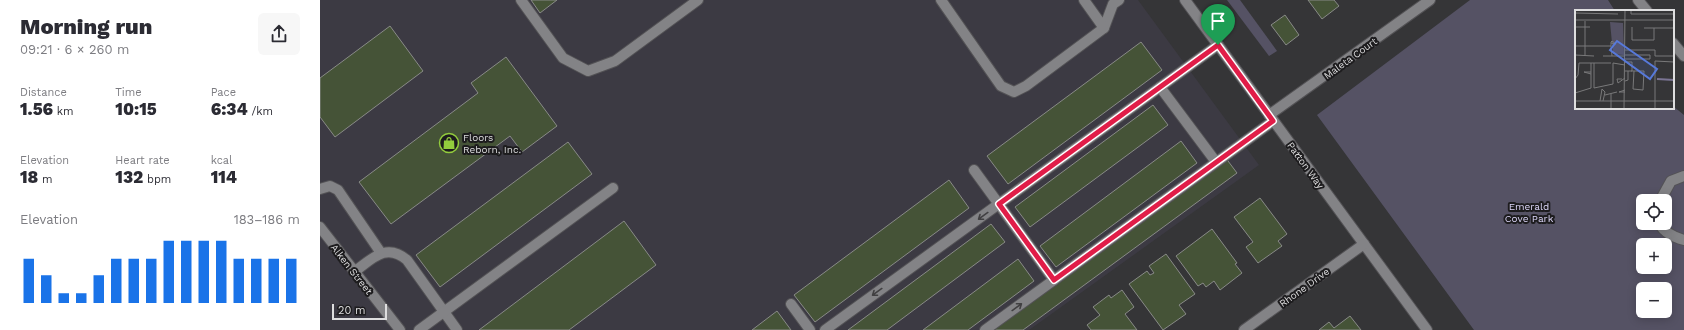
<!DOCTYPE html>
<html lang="en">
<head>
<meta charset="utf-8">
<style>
	body { margin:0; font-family:"Work Sans",sans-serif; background:#f7f7f7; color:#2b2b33; height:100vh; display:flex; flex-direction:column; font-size:15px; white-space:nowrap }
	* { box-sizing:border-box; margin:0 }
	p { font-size:13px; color:#7c7c81 }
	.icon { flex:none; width:22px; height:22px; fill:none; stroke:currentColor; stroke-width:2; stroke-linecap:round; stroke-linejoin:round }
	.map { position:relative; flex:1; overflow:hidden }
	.panel { display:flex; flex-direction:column; background:#fff; width:320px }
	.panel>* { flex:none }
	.tools { position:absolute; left:1316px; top:194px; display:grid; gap:8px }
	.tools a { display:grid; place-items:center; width:36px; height:36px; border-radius:6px; background:#fff; box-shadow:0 2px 10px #0003; font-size:20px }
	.scale { position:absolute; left:12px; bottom:10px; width:55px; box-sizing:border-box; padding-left:4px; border:2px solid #dededf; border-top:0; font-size:11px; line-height:14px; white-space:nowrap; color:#dededf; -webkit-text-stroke:3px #1d1c1e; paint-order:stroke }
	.pin { position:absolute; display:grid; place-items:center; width:34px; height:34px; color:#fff; margin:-41px -17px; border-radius:50% 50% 50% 0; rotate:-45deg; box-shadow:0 0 4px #0007 }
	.pin .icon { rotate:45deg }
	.round { display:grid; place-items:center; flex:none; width:42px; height:42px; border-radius:6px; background:#f7f7f7 }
	.headline { display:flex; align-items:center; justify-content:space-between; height:68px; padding:0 20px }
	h1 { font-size:22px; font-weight:800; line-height:30px }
	.metrics { display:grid; grid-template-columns:repeat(3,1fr); gap:6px; height:68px; padding:4px 20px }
	.metrics div { display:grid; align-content:center }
	.metrics b { font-size:17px; font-weight:800 }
	.metrics small { font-size:11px; font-weight:400 }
	.metrics p { font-size:11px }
	.chart { height:112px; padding:8px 20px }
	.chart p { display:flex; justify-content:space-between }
	.chart svg { width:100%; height:72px; margin-top:4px; stroke:#1a73e8; stroke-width:6 }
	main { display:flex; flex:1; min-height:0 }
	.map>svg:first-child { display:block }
</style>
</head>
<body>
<main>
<section class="panel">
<div class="headline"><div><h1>Morning run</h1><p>09:21 · 6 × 260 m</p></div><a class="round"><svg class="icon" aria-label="share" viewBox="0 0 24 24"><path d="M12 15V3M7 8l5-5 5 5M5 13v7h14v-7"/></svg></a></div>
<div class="metrics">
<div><p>Distance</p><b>1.56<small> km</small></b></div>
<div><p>Time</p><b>10:15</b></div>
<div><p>Pace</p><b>6:34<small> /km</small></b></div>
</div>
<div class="metrics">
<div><p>Elevation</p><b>18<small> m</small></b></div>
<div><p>Heart rate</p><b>132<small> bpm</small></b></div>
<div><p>kcal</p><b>114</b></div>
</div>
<div class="chart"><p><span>Elevation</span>183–186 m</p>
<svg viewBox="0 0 160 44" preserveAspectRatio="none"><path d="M5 44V17M15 44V27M25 44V38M35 44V38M45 44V27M55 44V17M65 44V17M75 44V17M85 44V6M95 44V6M105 44V6M115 44V6M125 44V17M135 44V17M145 44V17M155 44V17"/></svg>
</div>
</section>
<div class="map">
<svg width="1364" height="330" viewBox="0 0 1364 330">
	<rect width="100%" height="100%" fill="#353537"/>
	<!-- built -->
	<polygon fill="#3c3a43" points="0,0 818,0 939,165 709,330 0,330"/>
	<!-- green -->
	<g fill="#555264" fill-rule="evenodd">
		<polygon points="907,0 920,0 957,51 949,56"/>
		<path d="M1150,0H1288L1295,11H1256V108H1353V106L1364,115V330H1154L997,115ZM1323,201H1345V223H1323ZM1323,245H1345V267H1323ZM1323,289H1345V311H1323Z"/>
	</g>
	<!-- building -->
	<g fill="#455337" stroke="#888a87">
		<polygon points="211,0 237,0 220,13"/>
		<polygon points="988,0 1014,0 1019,6 1002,19"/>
		<polygon points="965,15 979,35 966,45 951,25"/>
		<polygon points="70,26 103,71 15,137 0,117 0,78"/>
		<polygon points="821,42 842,70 688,184 667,156"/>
		<polygon points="186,57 237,126 202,152 190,136 71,224 39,182 158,93 151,83"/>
		<polygon points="833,105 848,125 710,227 695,207"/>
		<polygon points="861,141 877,163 736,267 720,246"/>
		<polygon points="248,142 272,174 120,287 96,255"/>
		<polygon points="905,157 917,173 703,330 670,330"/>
		<polygon points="629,180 649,208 495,322 474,295"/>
		<polygon points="940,198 967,234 958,241 962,246 938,263 926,247 933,242 914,217"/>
		<polygon points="304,221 336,265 249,330 159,330"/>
		<polygon points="671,224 685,242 567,330 528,330"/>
		<polygon points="892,229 917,263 915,264 922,273 900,290 894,281 886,287 883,283 878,286 856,256"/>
		<polygon points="846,254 875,294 859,305 866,314 843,330 809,284 827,271 830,275 834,273 829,266"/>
		<polygon points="698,259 714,281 648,330 603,330"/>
		<polygon points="802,290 814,307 805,314 817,330 771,330 767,325 780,315 773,307 789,295 791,298"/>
		<polygon points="457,311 471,330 432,330"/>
		<polygon points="1030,316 1041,330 999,330 1009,322 1014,328"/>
	</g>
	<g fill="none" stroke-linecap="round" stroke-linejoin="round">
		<!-- minor casing -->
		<g stroke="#535255" stroke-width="12">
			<g id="minor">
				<polyline points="201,0 243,58 268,71 295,61 378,0"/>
				<polyline points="621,0 681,86 694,92 706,86 784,28 793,4 799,0"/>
				<polyline points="764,0 784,28"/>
				<polyline points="865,0 1107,330"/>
				<polyline points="1318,0 1327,11"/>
				<polyline points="1353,43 1364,56"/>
				<polyline points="840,87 896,162"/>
				<polyline points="949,115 1110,0"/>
				<polyline points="654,170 734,280"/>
				<polyline points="0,189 10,186 18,190 61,253"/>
				<polyline points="1340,201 1351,181 1364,176"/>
				<path d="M1339,223C1344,233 1354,237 1364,240"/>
				<polyline points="0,227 80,330"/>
				<path d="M34,272C52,259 66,242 87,260L137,330"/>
				<polyline points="471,304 490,330"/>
				<polyline points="99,330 293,188"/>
				<polyline points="505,330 898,45"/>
				<polyline points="665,330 953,121"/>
				<polyline points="924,330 1044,244"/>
			</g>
		</g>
		<!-- minor -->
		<use href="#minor" stroke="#838386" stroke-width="10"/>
	</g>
	<!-- one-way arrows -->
	<defs><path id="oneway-shaft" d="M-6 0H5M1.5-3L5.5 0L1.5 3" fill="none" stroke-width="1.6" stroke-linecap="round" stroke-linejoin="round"/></defs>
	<g stroke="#414042">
		<use href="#oneway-shaft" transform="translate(663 216) rotate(144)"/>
		<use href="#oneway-shaft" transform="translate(557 292) rotate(144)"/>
		<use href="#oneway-shaft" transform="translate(697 307) rotate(-36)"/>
	</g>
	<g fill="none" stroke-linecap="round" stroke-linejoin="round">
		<!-- route casing -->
		<g stroke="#fff" stroke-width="8">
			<polygon id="route" points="898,45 953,121 734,280 679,204"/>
		</g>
		<!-- route -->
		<use href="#route" stroke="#e11d48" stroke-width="5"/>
	</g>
	<!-- icons -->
	<defs>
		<g id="shop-ring" transform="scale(1)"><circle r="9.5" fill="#1d1c1e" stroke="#93cc3d" stroke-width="1.5"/><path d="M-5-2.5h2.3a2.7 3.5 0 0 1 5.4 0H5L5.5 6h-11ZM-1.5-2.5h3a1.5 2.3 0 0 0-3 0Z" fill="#93cc3d"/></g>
	</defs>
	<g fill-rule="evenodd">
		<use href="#shop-ring" x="129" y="143"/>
	</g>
	<g text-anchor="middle" stroke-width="4" stroke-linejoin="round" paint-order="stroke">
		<!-- street labels -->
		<g font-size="10" fill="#dededf" stroke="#1d1c1e">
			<text transform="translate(1030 58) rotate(-36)" y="4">Maleta Court</text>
			<text transform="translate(986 165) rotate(54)" y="4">Patton Way</text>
			<text transform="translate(32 269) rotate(52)" y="4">Alken Street</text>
			<text transform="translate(984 287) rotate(-36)" y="4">Rhone Drive</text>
		</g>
		<!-- poi labels -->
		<g font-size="10" fill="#dededf" stroke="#1d1c1e" text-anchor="start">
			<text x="143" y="141">Floors<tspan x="143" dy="12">Reborn, Inc.</tspan></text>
		</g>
		<!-- park labels -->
		<g font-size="10" fill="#ddd7f9" stroke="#1d1c1e">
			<text x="1209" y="210">Emerald<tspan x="1209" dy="12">Cove Park</tspan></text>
		</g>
	</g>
	<!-- overview -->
	<g transform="translate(1255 10)">
		<rect width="99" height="99" fill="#353537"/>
		<path d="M35,12L48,13L49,45L38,44Z" fill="#555264"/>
		<path fill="none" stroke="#7a7493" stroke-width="2" d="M82,69L99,70"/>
		<path fill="none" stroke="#79797a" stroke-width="1" d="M56,0V4H99M0,3L43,4M0,10H99M0,17H15M57,17V30H79V18M69,18H99M36,33L41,34L37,31L36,32V36M0,36H36L37,46M50,40H80V46H99M0,45L19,46M10,45V11M50,45H75V49H50M28,46H50M50,52H57V61H50M19,53V78L38,74V53M38,53L50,55M56,61H69L68,80L58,79L59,61M16,62H9L16,64M0,69L3,65L4,53H36M47,69H42L43,73L50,68M50,71L53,70V61M50,80L44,82H50M0,83L16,78V53M30,85L42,82M0,91H99M25,91L27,79L30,82L28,91M36,99V84M49,99L50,0M80,99V51L99,52"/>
		<path fill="#5779da" fill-opacity="0.15" stroke="#5779da" stroke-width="2" d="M42,31L82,59L75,69L35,40Z"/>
		<rect width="99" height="99" fill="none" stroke="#dededf" stroke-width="2"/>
	</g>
</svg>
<div class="tools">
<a><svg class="icon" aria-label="locate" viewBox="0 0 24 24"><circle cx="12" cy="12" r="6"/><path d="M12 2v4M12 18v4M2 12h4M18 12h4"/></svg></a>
<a>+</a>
<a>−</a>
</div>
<div class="scale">20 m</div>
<div class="pin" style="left:898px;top:45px;background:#1e9e55"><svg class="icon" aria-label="arrive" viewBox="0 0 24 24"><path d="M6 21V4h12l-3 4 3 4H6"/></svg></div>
</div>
</main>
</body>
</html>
